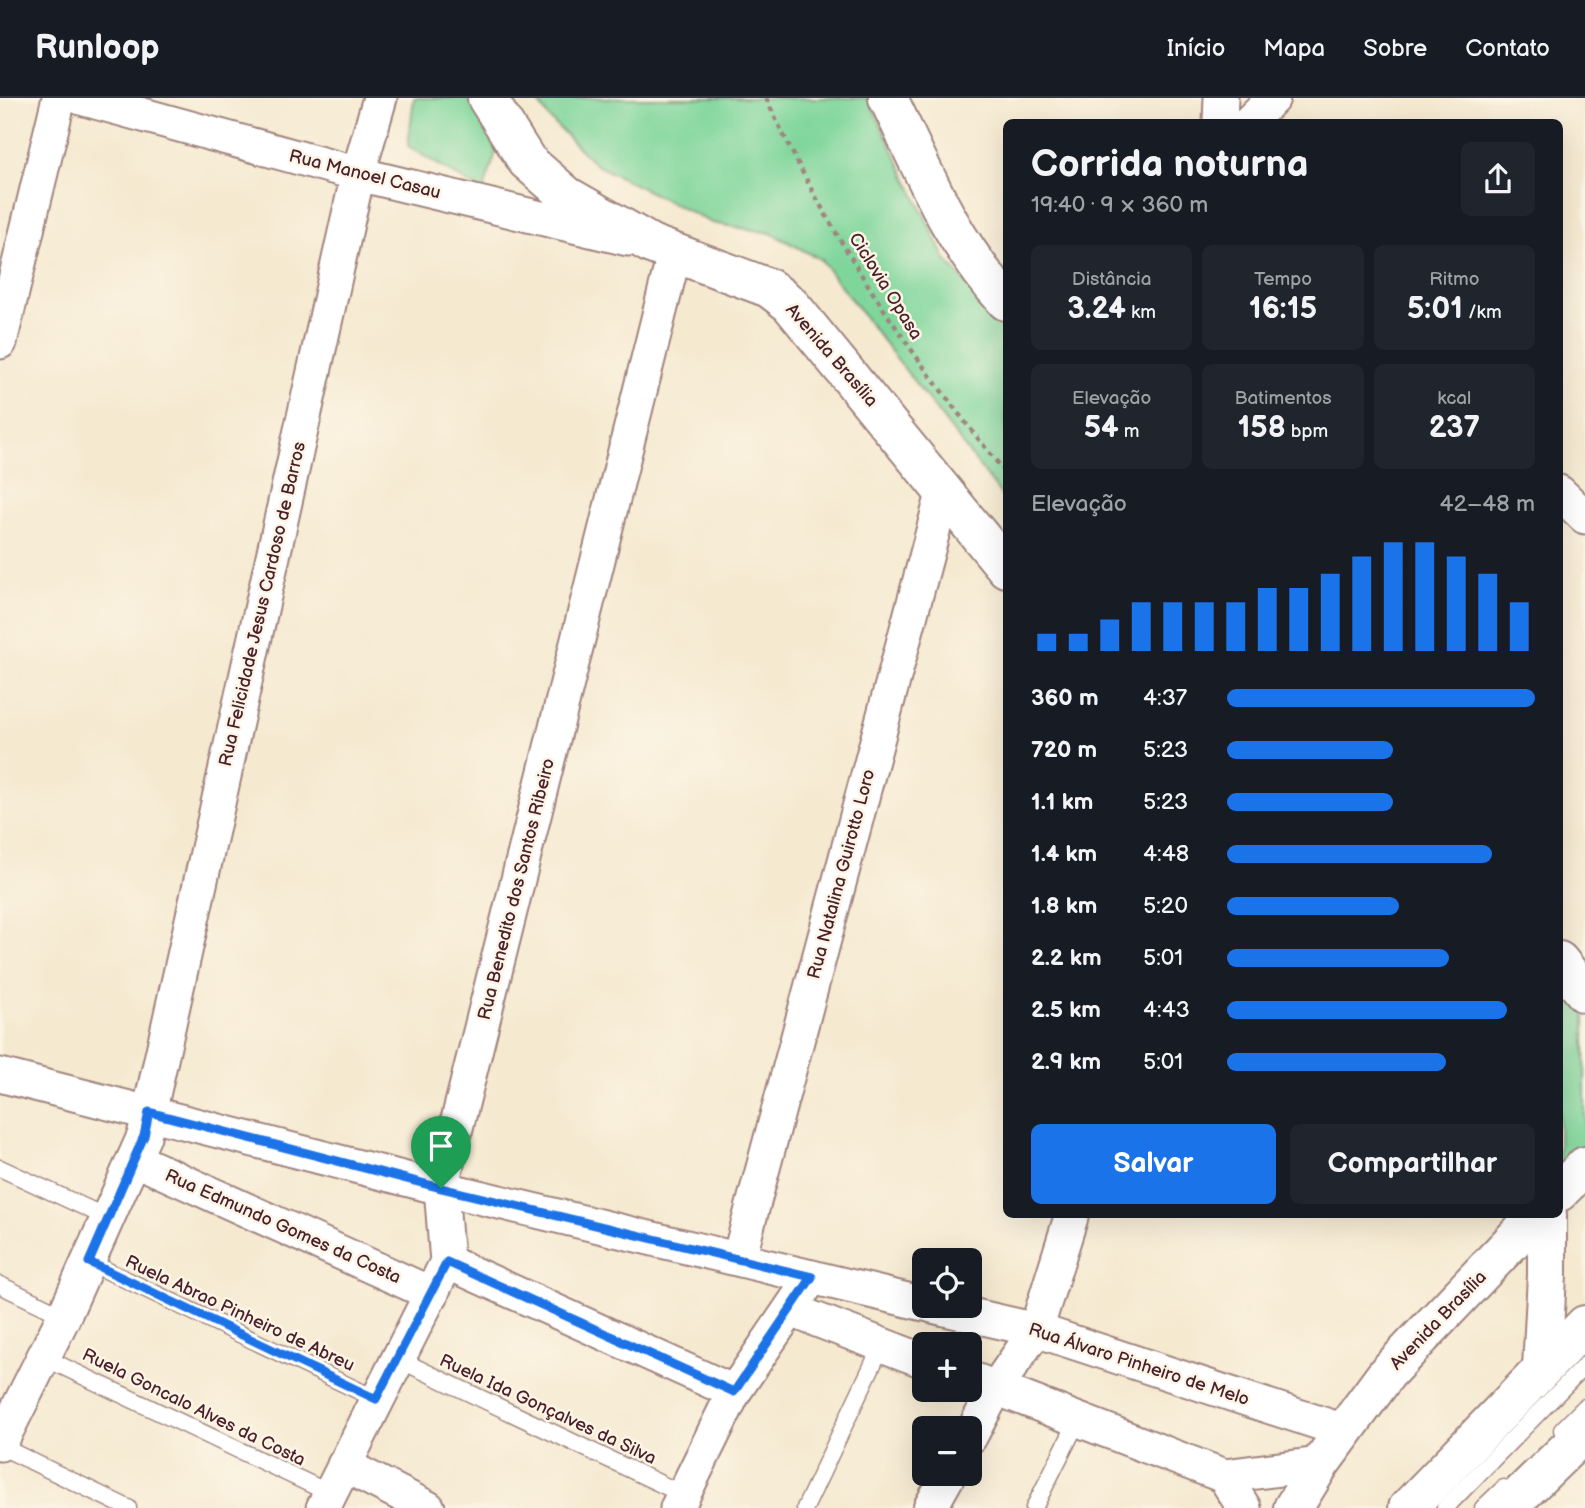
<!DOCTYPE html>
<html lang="pt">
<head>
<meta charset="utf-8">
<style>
	body { margin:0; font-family:"Balsamiq Sans",sans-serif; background:#20242c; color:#f1f3f6; height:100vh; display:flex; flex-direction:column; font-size:26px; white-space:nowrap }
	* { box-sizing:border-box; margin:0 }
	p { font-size:23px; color:#9ea1a6 }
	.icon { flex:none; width:38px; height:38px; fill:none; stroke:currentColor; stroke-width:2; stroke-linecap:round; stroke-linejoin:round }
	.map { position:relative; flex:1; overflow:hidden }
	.details { position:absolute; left:1003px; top:21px; width:560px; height:1099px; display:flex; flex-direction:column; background:#171b24; border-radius:10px; box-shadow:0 7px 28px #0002 }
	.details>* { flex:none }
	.fabs { position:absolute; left:912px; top:1150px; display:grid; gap:14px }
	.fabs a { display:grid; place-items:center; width:70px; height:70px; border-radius:10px; background:#171b24; box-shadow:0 7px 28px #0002; font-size:35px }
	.pin { position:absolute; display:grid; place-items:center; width:60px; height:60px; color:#fff; margin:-72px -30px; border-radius:50% 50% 50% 0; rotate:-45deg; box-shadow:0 0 7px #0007 }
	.pin .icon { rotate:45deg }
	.round { display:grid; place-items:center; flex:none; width:74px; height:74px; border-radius:10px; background:#20242c }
	.summary { display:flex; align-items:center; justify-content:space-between; height:119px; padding:0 28px }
	h1 { font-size:38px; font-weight:600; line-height:52px }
	.stats { display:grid; grid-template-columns:repeat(3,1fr); gap:10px; height:119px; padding:7px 28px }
	.stats div { display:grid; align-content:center; border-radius:10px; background:#20242c; text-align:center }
	.stats b { font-size:30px; font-weight:600 }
	.stats small { font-size:19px; font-weight:400 }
	.stats p { font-size:19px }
	.chart { height:196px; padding:14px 28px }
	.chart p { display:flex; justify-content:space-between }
	.chart svg { width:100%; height:126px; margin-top:7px; stroke:#1a73e8; stroke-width:6 }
	.primary-button { display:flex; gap:14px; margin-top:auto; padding:14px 28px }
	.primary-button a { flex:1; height:80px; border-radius:10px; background:#1a73e8; color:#fff; font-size:28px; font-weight:600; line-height:80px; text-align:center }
	.primary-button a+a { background:#20242c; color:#f1f3f6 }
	ul { padding:0 28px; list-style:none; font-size:23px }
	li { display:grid; grid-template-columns:112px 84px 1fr; align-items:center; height:52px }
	li i { height:18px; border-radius:9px; background:#1a73e8 }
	header { display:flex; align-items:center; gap:42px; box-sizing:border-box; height:98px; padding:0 35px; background:#171b24; border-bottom:2px solid #363941 }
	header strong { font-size:33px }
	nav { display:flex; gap:38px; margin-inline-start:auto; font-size:24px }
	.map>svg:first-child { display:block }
</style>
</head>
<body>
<header>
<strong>Runloop</strong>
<nav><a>Início</a><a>Mapa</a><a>Sobre</a><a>Contato</a></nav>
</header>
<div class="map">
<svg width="1585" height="1410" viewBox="0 0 1585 1410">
	<rect width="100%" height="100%" fill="#fcf5e5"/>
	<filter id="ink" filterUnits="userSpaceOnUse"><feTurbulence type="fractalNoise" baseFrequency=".0143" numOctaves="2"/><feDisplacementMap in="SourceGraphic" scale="14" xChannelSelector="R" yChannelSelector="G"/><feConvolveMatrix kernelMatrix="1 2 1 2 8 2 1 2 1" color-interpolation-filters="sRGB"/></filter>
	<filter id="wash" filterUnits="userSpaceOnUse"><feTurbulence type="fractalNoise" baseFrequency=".00686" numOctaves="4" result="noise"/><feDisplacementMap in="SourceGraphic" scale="28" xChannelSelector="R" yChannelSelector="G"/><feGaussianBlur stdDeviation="1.57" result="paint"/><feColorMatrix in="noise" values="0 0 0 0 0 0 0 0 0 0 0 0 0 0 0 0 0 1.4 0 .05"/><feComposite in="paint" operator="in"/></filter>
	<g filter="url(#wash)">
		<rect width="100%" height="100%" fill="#f5e9d0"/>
		<!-- green -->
		<g fill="#7fd69b" stroke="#647a63" stroke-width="2">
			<polygon points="414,0 475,0 500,42 483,94 408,48"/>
			<polygon points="535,0 868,0 946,162 1006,231 1006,403 820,161 771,135 712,125 596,67 550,21"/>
			<polygon points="1559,879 1585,911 1585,1092 1559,1061"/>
		</g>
	</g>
	<g filter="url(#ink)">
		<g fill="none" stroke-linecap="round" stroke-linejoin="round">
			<!-- service casing -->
			<g stroke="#a0847e" stroke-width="19">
				<g id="service">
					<polyline points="0,1070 108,1120"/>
					<polyline points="89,1164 376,1301"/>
					<polyline points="0,1187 64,1218"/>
					<polyline points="43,1259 329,1395"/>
					<polyline points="398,1261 682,1396"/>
					<polyline points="1562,1332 1585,1309"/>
					<polyline points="0,1348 128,1410"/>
					<polyline points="805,1410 882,1247"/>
					<polyline points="1034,1410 1078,1322"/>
					<polyline points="1445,1410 1585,1267"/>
					<polyline points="1483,1410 1504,1390"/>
				</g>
			</g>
			<!-- minor casing -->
			<g stroke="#a0847e" stroke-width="37">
				<g id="minor">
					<polyline points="81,0 358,76 628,141"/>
					<polyline points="1220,24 1221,0"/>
					<polyline points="1249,24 1273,0"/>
					<polyline points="0,244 59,0"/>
					<polyline points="1559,394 1585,419"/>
					<polyline points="0,977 441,1090 924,1206"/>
					<polyline points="134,1061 432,1196"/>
					<polyline points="739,1160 944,392"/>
					<polyline points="447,1164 734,1294"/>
					<polyline points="932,1208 1036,1232 1344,1333"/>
					<polyline points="791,1212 924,1263"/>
					<polyline points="970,1280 1224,1378 1320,1366"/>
					<polyline points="970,1339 996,1290 1036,1232 1072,1116"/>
					<polyline points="0,1346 64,1218 144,1038 358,76 380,0"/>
					<polyline points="344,1367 428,1410"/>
					<polyline points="1224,1378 1244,1410"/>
					<polyline points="323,1410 447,1164 441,1090 675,153"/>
					<polyline points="677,1410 734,1294 812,1179"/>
					<polyline points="930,1410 949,1376"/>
				</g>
			</g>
			<!-- tertiary casing -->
			<g stroke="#a0847e" stroke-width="42">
				<g id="tertiary">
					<polyline points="1559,1094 1585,1068"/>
					<polyline points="1293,1410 1320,1366 1387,1275 1538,1116"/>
				</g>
			</g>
			<!-- secondary casing -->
			<g stroke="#a0847e" stroke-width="42">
				<g id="secondary">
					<polyline points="487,0 527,63 567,98 651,146 769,190 790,206 1006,470"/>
					<path d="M888,0C924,74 950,142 1006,203"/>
					<polyline points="1559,863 1585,895"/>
				</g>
			</g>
			<!-- primary casing -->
			<g stroke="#a0847e" stroke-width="42">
				<g id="primary">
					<polyline points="1542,1270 1547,1177 1547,1116"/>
					<polyline points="1408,1410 1585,1227"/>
					<polyline points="1507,1410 1585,1334"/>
				</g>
			</g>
			<!-- path -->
			<path stroke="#a0847e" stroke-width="4.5" stroke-dasharray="5 5" stroke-linecap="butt" d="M766,0C831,141 908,256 1006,375"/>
			<!-- service -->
			<use href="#service" stroke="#fff" stroke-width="16"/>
			<!-- minor -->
			<use href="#minor" stroke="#fff" stroke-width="33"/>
			<!-- tertiary -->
			<use href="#tertiary" stroke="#fff" stroke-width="38"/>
			<!-- secondary -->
			<use href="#secondary" stroke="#fff" stroke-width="38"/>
			<!-- primary -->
			<use href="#primary" stroke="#fff" stroke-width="38"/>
		</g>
	</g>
	<g fill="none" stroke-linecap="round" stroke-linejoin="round" filter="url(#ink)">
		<!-- route casing -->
		<g stroke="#fff" stroke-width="14">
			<polygon id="route" points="149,1014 441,1090 812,1179 734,1294 447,1164 376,1301 89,1164 144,1038"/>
		</g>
		<!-- route -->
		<use href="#route" stroke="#1a73e8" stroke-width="9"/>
	</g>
	<g text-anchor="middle" stroke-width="5" stroke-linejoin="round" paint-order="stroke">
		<!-- street labels -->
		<g font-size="18" fill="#4a1f2b" stroke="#fcf5e5">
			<text transform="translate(365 76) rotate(14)" y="6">Rua Manoel Casau</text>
			<text transform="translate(886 188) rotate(58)" y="6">Ciclovia Opasa</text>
			<text transform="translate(832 257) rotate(49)" y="6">Avenida Brasília</text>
			<text transform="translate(262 506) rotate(-77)" y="6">Rua Felicidade Jesus Cardoso de Barros</text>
			<text transform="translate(841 776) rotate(-75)" y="6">Rua Natalina Guirotto Loro</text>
			<text transform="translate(516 791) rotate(-76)" y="6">Rua Benedito dos Santos Ribeiro</text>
			<text transform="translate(283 1128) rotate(24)" y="6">Rua Edmundo Gomes da Costa</text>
			<text transform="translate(240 1215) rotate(25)" y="6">Ruela Abrao Pinheiro de Abreu</text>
			<text transform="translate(1438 1222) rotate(-46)" y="6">Avenida Brasília</text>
			<text transform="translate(1139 1266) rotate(18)" y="6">Rua Álvaro Pinheiro de Melo</text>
			<text transform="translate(194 1309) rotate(26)" y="6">Ruela Goncalo Alves da Costa</text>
			<text transform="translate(548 1311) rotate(25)" y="6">Ruela Ida Gonçalves da Silva</text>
		</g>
	</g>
</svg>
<div class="fabs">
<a><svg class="icon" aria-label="locate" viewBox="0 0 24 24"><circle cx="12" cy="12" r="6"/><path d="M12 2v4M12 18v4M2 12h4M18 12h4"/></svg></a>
<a>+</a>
<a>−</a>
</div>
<div class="pin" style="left:441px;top:1090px;background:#1e9e55"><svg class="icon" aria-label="arrive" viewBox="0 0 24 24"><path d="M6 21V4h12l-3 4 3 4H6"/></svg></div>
<section class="details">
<div class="summary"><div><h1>Corrida noturna</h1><p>19:40 · 9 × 360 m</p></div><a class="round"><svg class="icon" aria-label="share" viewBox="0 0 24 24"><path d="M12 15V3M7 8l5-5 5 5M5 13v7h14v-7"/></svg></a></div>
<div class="stats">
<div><p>Distância</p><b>3.24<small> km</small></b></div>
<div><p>Tempo</p><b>16:15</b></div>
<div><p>Ritmo</p><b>5:01<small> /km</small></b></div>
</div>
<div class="stats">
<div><p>Elevação</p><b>54<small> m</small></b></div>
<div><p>Batimentos</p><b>158<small> bpm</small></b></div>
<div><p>kcal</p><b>237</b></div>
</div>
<div class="chart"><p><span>Elevação</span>42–48 m</p>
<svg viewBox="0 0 160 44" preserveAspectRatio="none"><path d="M5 44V38M15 44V38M25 44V33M35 44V27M45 44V27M55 44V27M65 44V27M75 44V22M85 44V22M95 44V17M105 44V11M115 44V6M125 44V6M135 44V11M145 44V17M155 44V27"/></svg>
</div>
<ul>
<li><b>360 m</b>4:37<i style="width:100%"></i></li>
<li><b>720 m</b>5:23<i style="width:54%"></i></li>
<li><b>1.1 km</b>5:23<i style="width:54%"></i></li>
<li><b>1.4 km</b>4:48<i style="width:86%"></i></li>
<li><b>1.8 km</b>5:20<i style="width:56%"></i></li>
<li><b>2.2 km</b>5:01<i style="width:72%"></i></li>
<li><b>2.5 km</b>4:43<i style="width:91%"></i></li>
<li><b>2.9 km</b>5:01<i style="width:71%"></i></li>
</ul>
<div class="primary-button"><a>Salvar</a><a>Compartilhar</a></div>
</section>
</div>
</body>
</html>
